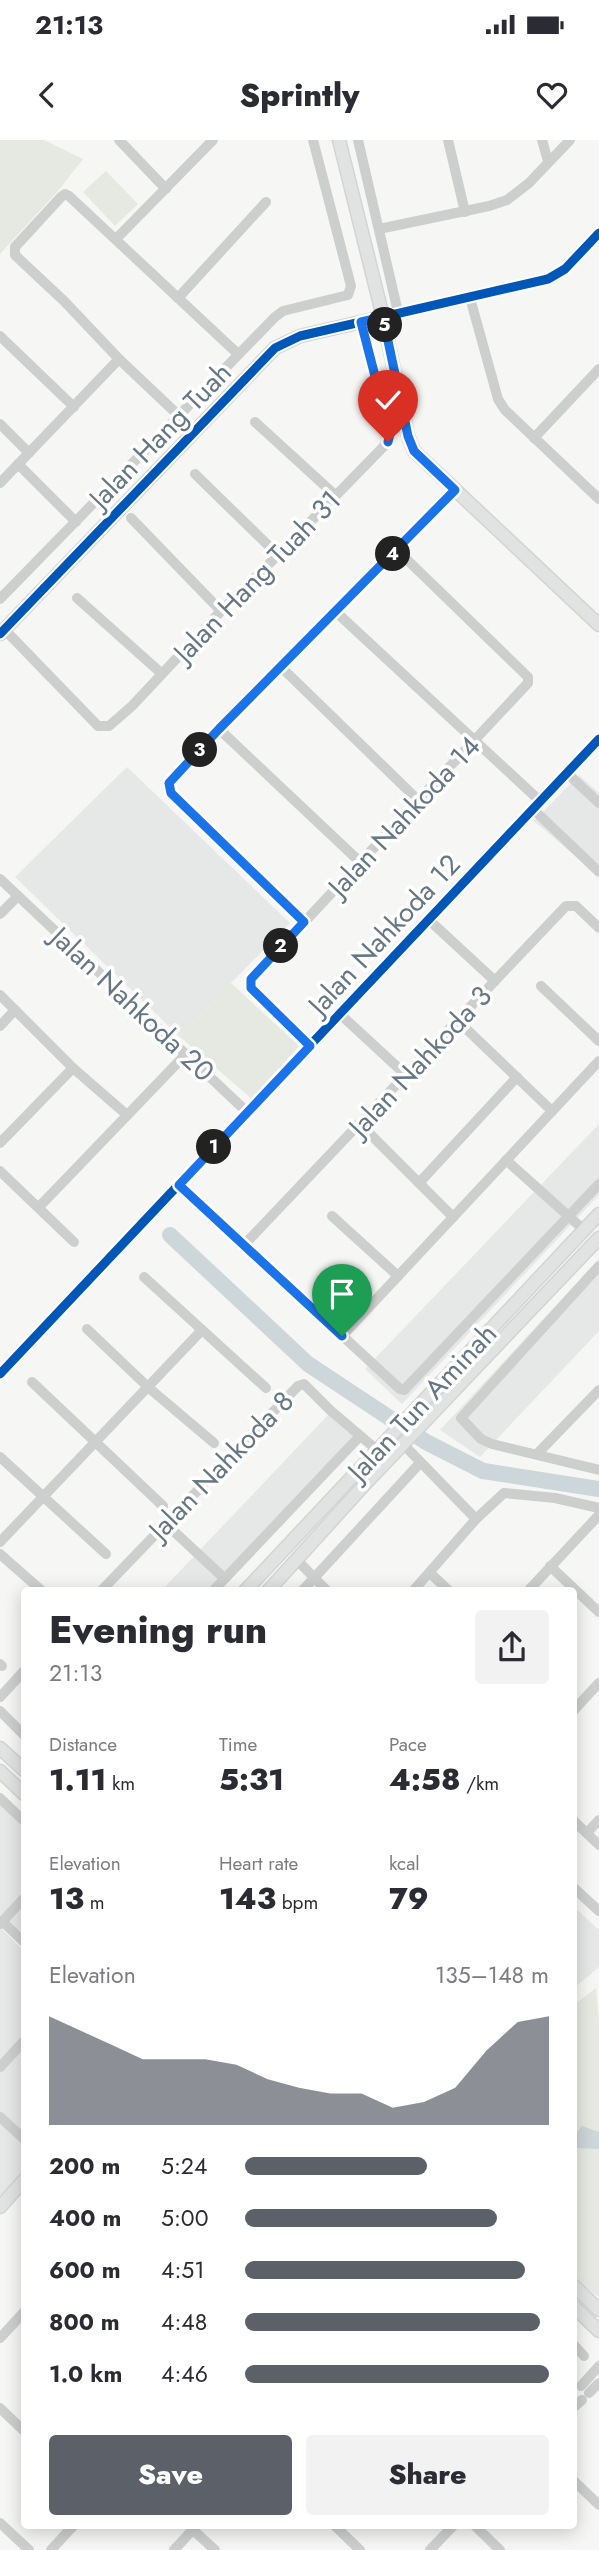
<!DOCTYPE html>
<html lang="en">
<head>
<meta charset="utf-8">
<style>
	body { margin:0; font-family:Jost,sans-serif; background:#f2f2f3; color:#2b2b33; height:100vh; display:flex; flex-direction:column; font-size:26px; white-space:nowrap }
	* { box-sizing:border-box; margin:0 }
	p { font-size:23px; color:#7c7c81 }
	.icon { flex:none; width:38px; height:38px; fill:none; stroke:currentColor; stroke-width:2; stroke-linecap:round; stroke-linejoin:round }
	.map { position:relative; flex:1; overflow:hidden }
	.details { position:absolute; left:21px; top:1447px; width:556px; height:942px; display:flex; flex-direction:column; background:#fff; border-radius:7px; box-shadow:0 4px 18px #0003 }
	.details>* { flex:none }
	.pin { position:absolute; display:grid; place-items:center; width:60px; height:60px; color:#fff; margin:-72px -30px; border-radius:50% 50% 50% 0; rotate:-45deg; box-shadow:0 0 7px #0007 }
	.pin .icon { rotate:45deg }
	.km { position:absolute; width:35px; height:35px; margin:-18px; border-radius:50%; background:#222; color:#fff; font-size:19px; line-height:35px; text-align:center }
	.round { display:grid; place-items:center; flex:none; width:74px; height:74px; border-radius:7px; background:#f2f2f3 }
	.head { display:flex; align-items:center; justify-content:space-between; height:119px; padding:0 28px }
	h1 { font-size:38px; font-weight:800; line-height:52px }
	.metrics { display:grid; grid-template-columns:repeat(3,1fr); gap:10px; height:119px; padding:7px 28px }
	.metrics div { display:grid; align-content:center }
	.metrics b { font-size:30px; font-weight:800 }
	.metrics small { font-size:19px; font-weight:400 }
	.metrics p { font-size:19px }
	.chart { height:196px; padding:14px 28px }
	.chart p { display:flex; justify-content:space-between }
	.chart svg { width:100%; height:126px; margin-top:7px; fill:#5c6169; opacity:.7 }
	.cta { display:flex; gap:14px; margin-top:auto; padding:14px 28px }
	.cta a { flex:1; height:80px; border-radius:7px; background:#5c6169; color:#fff; font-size:28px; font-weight:800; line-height:80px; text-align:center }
	.cta a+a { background:#f2f2f3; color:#2b2b33 }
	ul { padding:0 28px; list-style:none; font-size:23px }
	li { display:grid; grid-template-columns:112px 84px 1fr; align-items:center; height:52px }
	li i { height:18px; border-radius:9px; background:#5c6169 }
	.status { display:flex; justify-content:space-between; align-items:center; height:49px; padding:0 35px; background:#fff; direction:ltr }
	.status svg { height:19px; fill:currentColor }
	header { display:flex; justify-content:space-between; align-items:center; height:91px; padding:0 28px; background:#fff; font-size:32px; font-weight:800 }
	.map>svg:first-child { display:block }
</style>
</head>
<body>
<div class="status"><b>21:13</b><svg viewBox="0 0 49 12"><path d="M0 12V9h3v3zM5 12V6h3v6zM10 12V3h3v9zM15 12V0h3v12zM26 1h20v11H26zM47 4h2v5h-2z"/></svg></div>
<header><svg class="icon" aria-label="back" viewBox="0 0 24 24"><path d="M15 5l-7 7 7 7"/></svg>Sprintly<svg class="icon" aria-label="heart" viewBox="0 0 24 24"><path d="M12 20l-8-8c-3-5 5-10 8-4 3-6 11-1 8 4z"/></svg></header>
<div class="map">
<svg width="599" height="2410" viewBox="0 0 599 2410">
	<rect width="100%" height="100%" fill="#f6f6f4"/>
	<!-- built -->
	<g fill="#e6e7e7">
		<polygon points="127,627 290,783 179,896 15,737"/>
		<polygon points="579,635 599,653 599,736 534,681"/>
		<polygon points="599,984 599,1055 402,1264 365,1229"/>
		<polygon points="599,1119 599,1191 480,1317 440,1290"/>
		<polygon points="329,1274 355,1296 208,1451 161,1451"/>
		<polygon points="0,1653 24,1676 24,1749 0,1778"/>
		<polygon points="24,1763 24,1795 9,1780"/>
		<polygon points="574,1767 599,1790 599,1827 574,1848"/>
		<polygon points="0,1787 24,1811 24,1895 0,1920"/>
		<polygon points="24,1906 24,2033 0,2059 0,1932"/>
	</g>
	<!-- green -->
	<g fill="#e6e9e2">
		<polygon points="0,0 44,0 83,19 58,51 0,114"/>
		<polygon points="106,31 138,64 115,86 83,52"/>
		<polygon points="231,843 299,906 252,959 179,896"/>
		<polygon points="596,1848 599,1884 599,2157 574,2139 574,1865"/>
	</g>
	<!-- water -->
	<polygon fill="#cdd6d8" points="582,1986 599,1992 599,2009 574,2008 574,1995"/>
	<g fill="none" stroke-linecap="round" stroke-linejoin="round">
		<!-- river -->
		<polyline stroke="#cdd6d8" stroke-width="16" points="170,1095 308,1224 426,1302 483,1331 599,1349"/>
		<!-- secondary casing -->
		<g stroke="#d3d4d5" stroke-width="15">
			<g id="secondary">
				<polyline points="339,0 383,177 408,296 414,311 599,485"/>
				<polyline points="0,494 275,208 300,196 383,177"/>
				<polyline points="245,1451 599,1074"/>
				<polyline points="268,1451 365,1344 599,1098"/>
				<polyline points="0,1608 24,1630"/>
				<polyline points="0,1631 24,1654"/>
				<polyline points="0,2067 24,2040"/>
				<polyline points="574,2146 599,2170"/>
				<polyline points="574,2167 599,2191"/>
			</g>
		</g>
		<!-- street -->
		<g stroke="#cdcfcf" stroke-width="10">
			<polyline points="119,0 166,49"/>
			<polyline points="358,0 398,172"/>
			<polyline points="448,0 465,72"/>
			<polyline points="542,0 548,21"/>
			<polyline points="379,89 489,66 507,60 529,43 570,0"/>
			<polyline points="116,99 213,0"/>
			<polyline points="178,158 266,62"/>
			<polyline points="470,158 498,259 505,270 599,359"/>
			<polyline points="383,177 548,139 565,129 599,93"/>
			<polyline points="0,196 74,267"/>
			<polyline points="255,282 335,355"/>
			<polyline points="0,284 29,313"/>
			<polyline points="195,291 119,219 64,161 15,115 15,107 61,57 65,54 69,56 238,214"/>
			<polyline points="534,298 599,229"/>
			<polyline points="18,324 76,382"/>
			<polyline points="195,334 278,415"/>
			<polyline points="0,343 119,219"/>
			<polyline points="131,378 221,471"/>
			<polyline points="77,458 161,533"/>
			<polyline points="0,459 275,177 283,171 348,155 351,146 313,0"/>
			<polyline points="336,472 540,661"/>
			<polyline points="4,489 98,586 109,586 132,566 221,471 278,415 388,302 390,294 361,182"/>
			<polyline points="281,527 418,660"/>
			<polyline points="219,589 360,722"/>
			<polyline points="567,633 599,663"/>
			<polyline points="533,669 599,732"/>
			<polyline points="0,739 247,972"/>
			<polyline points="0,774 18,756"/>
			<polyline points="429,780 495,841"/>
			<polyline points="304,782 171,653 169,643 219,589 455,350"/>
			<polyline points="541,846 599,901"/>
			<polyline points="0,855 73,928 127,975"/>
			<polyline points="340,874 406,935"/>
			<polyline points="458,881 552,971"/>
			<polyline points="0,886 15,870"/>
			<polyline points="310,906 251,848 251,839 528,543 528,537 397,410"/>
			<polyline points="360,984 453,1077"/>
			<polyline points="0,1003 73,928"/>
			<polyline points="506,1020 584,1090"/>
			<polyline points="0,1031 74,1102"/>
			<polyline points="419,1043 517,937"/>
			<polyline points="179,1045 400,1249 404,1250 599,1044"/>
			<polyline points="39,1067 186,914"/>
			<polyline points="332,1076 398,1136"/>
			<polyline points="244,1105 566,766 576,766 599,788"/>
			<polyline points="599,1126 461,1278 481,1299 492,1304 599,1330"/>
			<polyline points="144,1137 266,1248"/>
			<polyline points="87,1189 149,1248 214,1303"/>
			<polyline points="342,1196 599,921"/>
			<polyline points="0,1234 599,599"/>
			<polyline points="32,1242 163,1366"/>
			<polyline points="403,1304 476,1379"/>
			<polyline points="537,1314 599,1250"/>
			<polyline points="0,1317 106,1414"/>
			<polyline points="165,1383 224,1438"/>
			<polyline points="0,1402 202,1190"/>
			<polyline points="0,1414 42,1451"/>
			<polyline points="297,1420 327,1451"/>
			<polyline points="550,1426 599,1472"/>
			<polyline points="430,1433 449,1451"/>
			<polyline points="101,1451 298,1246 304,1244 330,1270 377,1310"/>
			<polyline points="213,1451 360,1296"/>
			<polyline points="302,1451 420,1323"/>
			<polyline points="413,1451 476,1379 504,1353 555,1358 599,1368"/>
			<polyline points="528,1451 599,1375"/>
			<polyline points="0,1524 2,1526"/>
			<polyline points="0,1557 24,1531"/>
			<polyline points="574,1570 599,1543"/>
			<polyline points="0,1571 24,1595"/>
			<polyline points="0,1658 24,1681"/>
			<polyline points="574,1681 599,1705"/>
			<polyline points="587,1693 599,1680"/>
			<polyline points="574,1748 599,1771"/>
			<polyline points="2,1781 24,1802"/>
			<polyline points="0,1784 24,1758"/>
			<polyline points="0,1927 24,1901"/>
			<polyline points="0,1977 24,1999"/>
			<polyline points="0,2198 24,2172"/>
			<polyline points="574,2205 584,2216"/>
			<polyline points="581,2246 599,2226"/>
			<polyline points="589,2253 599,2243"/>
			<polyline points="574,2267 582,2260"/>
			<polyline points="0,2268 24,2291"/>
			<polyline points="574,2341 599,2365"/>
			<polyline points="0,2383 29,2410"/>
			<polyline points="334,2385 360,2410"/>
			<polyline points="474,2385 500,2410"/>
			<polyline points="193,2390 215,2410"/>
			<polyline points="51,2410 74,2385"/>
			<polyline points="174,2410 197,2385"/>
			<polyline points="430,2410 454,2385"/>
		</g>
		<!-- secondary -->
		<use href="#secondary" stroke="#e1e2e2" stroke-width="12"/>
		<!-- cycleway casing -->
		<g stroke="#fff" stroke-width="13">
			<g id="cycleway">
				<polyline points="0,494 275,208 300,196 548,139 565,129 599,93"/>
				<polyline points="0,1234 599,599"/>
			</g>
		</g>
		<!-- cycleway -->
		<use href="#cycleway" stroke="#0057b8" stroke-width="9"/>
	</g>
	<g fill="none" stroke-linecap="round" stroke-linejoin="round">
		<!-- route casing -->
		<g stroke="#fff" stroke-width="14">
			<polyline id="route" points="342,1196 179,1045 310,906 251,848 251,839 304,782 171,653 169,643 219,589 455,350 414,311 408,296 383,177 361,182 390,294 388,302"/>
		</g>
		<!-- route -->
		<use href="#route" stroke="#1a73e8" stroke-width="9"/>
	</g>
	<g text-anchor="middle" stroke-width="7" stroke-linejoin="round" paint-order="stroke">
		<!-- street labels -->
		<g font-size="28" fill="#657785" stroke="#fff">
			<text transform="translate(160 295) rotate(-46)" y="10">Jalan Hang Tuah</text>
			<text transform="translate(257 436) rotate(-46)" y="10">Jalan Hang Tuah 31</text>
			<text transform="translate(404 676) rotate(-47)" y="10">Jalan Nahkoda 14</text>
			<text transform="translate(384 794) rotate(-47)" y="10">Jalan Nahkoda 12</text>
			<text transform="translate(133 864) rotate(43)" y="10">Jalan Nahkoda 20</text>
			<text transform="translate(420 921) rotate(-47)" y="10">Jalan Nahkoda 3</text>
			<text transform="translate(422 1262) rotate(-47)" y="10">Jalan Tun Aminah</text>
			<text transform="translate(221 1325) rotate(-46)" y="10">Jalan Nahkoda 8</text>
		</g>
	</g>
</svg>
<div class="pin" style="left:342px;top:1196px;background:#1e9e55"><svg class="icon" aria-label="arrive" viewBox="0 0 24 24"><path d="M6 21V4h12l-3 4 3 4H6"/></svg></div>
<div class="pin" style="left:388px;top:302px;background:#d93025"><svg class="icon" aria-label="check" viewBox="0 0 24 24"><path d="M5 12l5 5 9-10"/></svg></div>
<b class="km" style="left:214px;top:1007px">1</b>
<b class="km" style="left:281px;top:806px">2</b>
<b class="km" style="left:200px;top:610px">3</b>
<b class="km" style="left:393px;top:414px">4</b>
<b class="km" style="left:385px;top:185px">5</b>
<section class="details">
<div class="head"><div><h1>Evening run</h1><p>21:13</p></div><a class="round"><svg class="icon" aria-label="share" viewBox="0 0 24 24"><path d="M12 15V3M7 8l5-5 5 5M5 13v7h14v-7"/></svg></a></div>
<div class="metrics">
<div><p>Distance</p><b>1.11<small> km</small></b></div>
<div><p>Time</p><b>5:31</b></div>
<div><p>Pace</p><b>4:58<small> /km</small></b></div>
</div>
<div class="metrics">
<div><p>Elevation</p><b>13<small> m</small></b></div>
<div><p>Heart rate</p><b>143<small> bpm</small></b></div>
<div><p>kcal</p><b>79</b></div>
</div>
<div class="chart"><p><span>Elevation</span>135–148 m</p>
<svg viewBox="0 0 160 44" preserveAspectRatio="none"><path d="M0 44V6L10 11L20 16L30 21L40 21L50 21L60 23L70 28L80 31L90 33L100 33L110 38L120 36L130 31L140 18L150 8L160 6V44z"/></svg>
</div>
<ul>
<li><b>200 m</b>5:24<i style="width:60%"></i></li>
<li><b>400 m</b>5:00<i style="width:83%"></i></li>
<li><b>600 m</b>4:51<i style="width:92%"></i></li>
<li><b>800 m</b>4:48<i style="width:97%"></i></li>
<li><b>1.0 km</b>4:46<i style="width:100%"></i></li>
</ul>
<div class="cta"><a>Save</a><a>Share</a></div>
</section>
</div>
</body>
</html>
